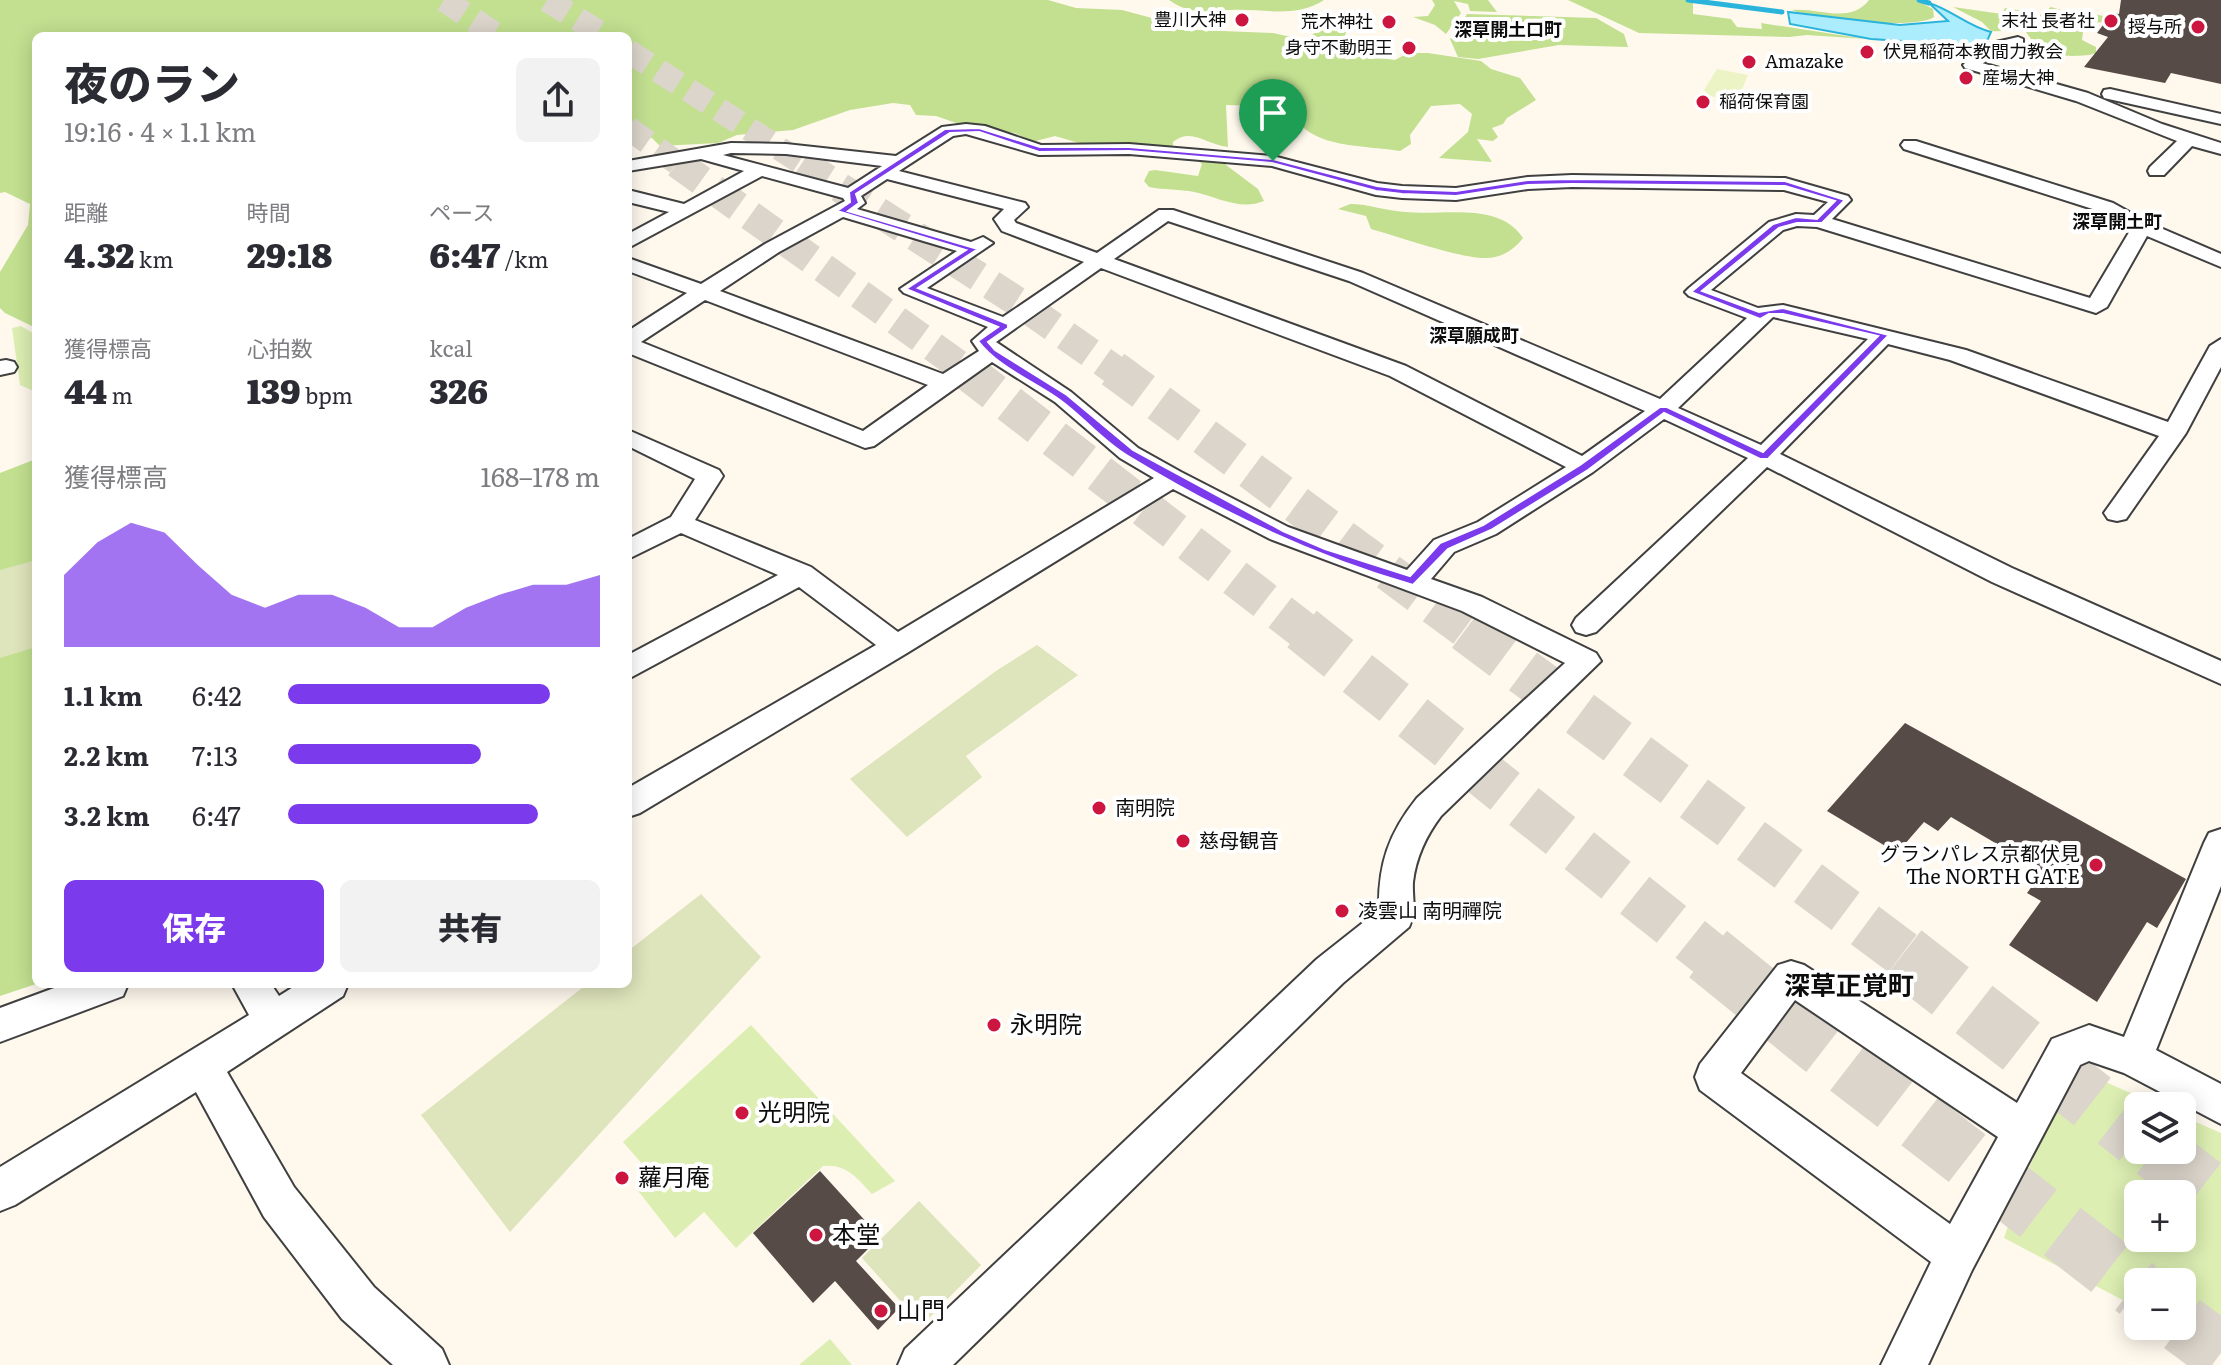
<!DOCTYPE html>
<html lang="ja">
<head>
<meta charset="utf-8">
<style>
	body { margin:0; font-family:Literata,"Noto Sans JP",serif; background:#f2f2f3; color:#2b2b33; height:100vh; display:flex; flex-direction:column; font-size:30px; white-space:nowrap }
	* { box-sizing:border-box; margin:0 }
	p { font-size:26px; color:#7c7c81 }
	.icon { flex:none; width:44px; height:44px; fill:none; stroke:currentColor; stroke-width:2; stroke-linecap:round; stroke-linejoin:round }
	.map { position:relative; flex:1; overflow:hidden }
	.side { position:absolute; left:32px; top:32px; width:600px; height:956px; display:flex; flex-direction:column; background:#fff; border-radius:12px; box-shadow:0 4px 20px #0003 }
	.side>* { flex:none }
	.fabs { position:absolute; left:2124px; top:1092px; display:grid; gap:16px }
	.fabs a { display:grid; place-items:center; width:72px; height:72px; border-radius:12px; background:#fff; box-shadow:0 4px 20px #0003; font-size:40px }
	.pin { position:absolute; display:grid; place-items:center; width:68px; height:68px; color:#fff; margin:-82px -34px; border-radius:50% 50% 50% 0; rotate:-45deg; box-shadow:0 0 8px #0007 }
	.pin .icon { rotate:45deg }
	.round { display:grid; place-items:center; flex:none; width:84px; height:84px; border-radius:12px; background:#f2f2f3 }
	.summary { display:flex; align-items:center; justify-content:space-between; height:136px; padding:0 32px }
	h1 { font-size:44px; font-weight:800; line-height:60px }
	.figures { display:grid; grid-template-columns:repeat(3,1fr); gap:12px; height:136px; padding:8px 32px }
	.figures div { display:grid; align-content:center }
	.figures b { font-size:34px; font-weight:800 }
	.figures small { font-size:22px; font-weight:400 }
	.figures p { font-size:22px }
	.chart { height:224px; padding:16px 32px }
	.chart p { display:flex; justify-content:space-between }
	.chart svg { width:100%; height:144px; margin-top:8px; fill:#7c3aed; opacity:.7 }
	.cta { display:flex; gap:16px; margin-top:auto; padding:16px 32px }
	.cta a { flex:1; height:92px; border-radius:12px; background:#7c3aed; color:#fff; font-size:32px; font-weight:800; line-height:92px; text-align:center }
	.cta a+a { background:#f2f2f3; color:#2b2b33 }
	ul { padding:0 32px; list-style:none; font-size:26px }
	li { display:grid; grid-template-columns:128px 96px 1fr; align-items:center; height:60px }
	li i { height:20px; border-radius:10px; background:#7c3aed }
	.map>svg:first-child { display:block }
</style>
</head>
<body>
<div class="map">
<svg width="2221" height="1365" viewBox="0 0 2221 1365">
	<rect width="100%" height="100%" fill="#fff8ed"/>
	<!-- green -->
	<g fill="#dceeb2" fill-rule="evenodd">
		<polygon points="21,326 36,335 36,392 20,385 12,328"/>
		<path d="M751,1025L895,1181L872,1194C857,1178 847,1164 823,1166L736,1248L704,1212L675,1238L635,1187L650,1173L623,1142Z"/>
		<path d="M2076,1069L2160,1106H2138V1150H2182V1116L2221,1133V1352L2172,1326H2182V1282H2138V1308L2004,1238L2024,1178ZM2138,1194H2182V1238H2138Z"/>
		<polygon points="830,1339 852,1365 799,1365"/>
	</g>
	<!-- forest -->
	<g fill="#c2e090">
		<path d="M0,0H1048L1076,8L1122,10L1197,30L1273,33L1305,40L1319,30L1338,26L1346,32L1344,39L1356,50L1374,57L1395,60L1408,53H1428L1481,61L1491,69L1520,78L1536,100L1507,118L1503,124L1492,128L1498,137L1493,141L1477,139L1492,162L1439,158L1468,132L1472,114L1460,104L1431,106L1410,135L1411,144L1400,151C1366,145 1299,149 1293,107L1226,105L1228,147C1206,145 1192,127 1173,142V147L1112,143L1086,145L1055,136L1032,142L1015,133L965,126L936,116L916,115L910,105L893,103L850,110L793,130L737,135L718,143L660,146L652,138L628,140V36H36V328L5,313L0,308V272L28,225L30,204L5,192L0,193Z"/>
		<path d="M1169,0H1324C1294,19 1264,8 1230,10C1208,11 1189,15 1169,0Z"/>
		<polygon points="1432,0 1488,0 1497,12 1470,11 1468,4 1454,1 1461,13 1446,34 1435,25 1413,17 1428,16 1435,5"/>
		<polygon points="1568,0 1686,0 1693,3 1693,14 1731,19 1737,27 1762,29 1761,23 1866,39 1807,35 1789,37 1639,33"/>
		<path d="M1869,0H1916L1933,9L1934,17C1917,30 1810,19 1792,10C1818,7 1850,25 1869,0Z"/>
		<path d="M1953,7L2002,14L2005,8L2028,12C2016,26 2011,33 1991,31L1982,22Z"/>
		<path d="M2051,7L2088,18L2092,17L2089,13L2118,19C2095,29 2080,13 2060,20L2062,24L2079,27L2083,32L2082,40L2096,47V53C2084,58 2056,55 2042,55L2049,46L2031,39L2026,32L2041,20L2040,15Z"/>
		<polygon points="1467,14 1596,18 1624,34 1628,47 1559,45 1478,59 1458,57 1450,39"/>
		<path d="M1196,159L1226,161V165L1258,189L1264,201C1240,211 1218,197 1194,192C1180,189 1164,190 1149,187L1144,181L1149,171L1155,170L1198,176L1202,164Z"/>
		<path d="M1350,204C1369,204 1386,211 1405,212C1444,216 1499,201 1523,238C1514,250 1501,258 1486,258C1462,259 1396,236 1371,229L1366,216L1338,209Z"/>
		<polygon points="36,459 36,984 0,996 0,473"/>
	</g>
	<!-- cemetery -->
	<g fill="#dee4bb">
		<polygon points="36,560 36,647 0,658 0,570"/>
		<polygon points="1037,645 1078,675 966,756 982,777 907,837 850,779 996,671"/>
		<polygon points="701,894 761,957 510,1232 421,1115 587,984 628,984 628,951"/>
		<polygon points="919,1201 981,1265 922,1325 862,1258"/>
	</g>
	<!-- pitch -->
	<polygon fill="#ecf4c5" points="1717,69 1748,75 1737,101 1710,96 1704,90"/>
	<!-- water -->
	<path fill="#abedfd" stroke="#2ab4dc" stroke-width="2" d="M1929,3C1952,10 1967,26 1991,32L1988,39L1967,59L1933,43L1871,39L1790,24L1788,12L1900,25L1948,21Z"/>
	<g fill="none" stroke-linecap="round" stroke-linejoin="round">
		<!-- stream -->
		<g stroke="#2ab4dc" stroke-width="5">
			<polyline points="1688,0 1782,12"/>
			<polyline points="1919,0 1929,3"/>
		</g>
	</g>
	<!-- building -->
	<g fill="#574b48">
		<polygon points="2121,0 2221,0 2221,84 2171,73 2165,83 2084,67 2108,37 2097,33 2112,13 2119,14"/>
		<polygon points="1905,723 2186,879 2157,928 2147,922 2097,1002 2009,945 2041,901 2027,893 2043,871 1951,817 1938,831 1924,822 1897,853 1827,811"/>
		<polygon points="820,1171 880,1237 856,1261 899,1308 878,1330 835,1281 813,1303 753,1233"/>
	</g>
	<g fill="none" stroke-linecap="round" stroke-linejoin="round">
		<!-- highway-tunnel-far4 -->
		<g stroke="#dbd5cb" stroke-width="24" stroke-dasharray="24 12" stroke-linecap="butt">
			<polyline points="444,0 498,36"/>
			<polyline points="547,0 605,36"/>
			<polyline points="628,51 805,165"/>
			<polyline points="628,128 680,165"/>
		</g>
		<!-- highway-tunnel-far3 -->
		<g stroke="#dbd5cb" stroke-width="30" stroke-dasharray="30 15" stroke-linecap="butt">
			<polyline points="677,163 967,371"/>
			<polyline points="802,163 1021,304 1116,371"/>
		</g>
		<!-- highway-tunnel-far2 -->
		<g stroke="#dbd5cb" stroke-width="38" stroke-dasharray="38 19" stroke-linecap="butt">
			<polyline points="964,369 1304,631"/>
			<polyline points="1113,369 1468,631"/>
		</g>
		<!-- highway-tunnel-far1 -->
		<g stroke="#dbd5cb" stroke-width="47" stroke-dasharray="47 24" stroke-linecap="butt">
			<polyline points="1302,629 1711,956"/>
			<polyline points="1466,629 1906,956"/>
		</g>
		<!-- highway-tunnel -->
		<g stroke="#dbd5cb" stroke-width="60" stroke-dasharray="60 30" stroke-linecap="butt">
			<polyline points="1708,954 1819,1044 2138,1290"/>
			<polyline points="1903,954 2138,1137"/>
			<polyline points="2155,1150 2221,1201"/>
			<polyline points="2182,1324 2221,1353"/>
		</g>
		<!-- minor casing -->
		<g stroke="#404040" stroke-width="4">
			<g id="minor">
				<polygon points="2018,37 2023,39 2023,45 1994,52 1982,63 2088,93 2162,124 2221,143 2221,154 2192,146 2164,175 2150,175 2148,171 2150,167 2177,141 2076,101 1965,68 1963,65 1983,45"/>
				<polygon points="2110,89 2221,114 2221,124 2104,98 2102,94 2104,90"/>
				<path d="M966,124L985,126L1041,145L1129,144L1273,156L1377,183L1402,186L1456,188L1528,177L1572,175L1785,178L1848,196L1851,200L1832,219L2090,298L2131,229L2099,211L1904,149L1901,145L1904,141H1916L2113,203L2149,223L2221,254V267L2147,236L2107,307L2096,313L1817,227L1797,226L1783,230L1711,290L1758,308L1783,305L1966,350L2168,422L2210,346L2221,339V367L2186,433L2126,519L2117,521L2108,519L2104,513L2159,436L1950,360L1888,344L1780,454L2012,568L2221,661V684L1992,582L1767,467L1596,632L1586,635L1576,632L1572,625L1576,618L1748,458L1664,419L1593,472L1496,534L1454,552L1431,579L1482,597L1596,653L1601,661L1441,816C1426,836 1416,857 1413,882C1412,898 1417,911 1409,927L1343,983L953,1365H898L905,1349L1317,959L1379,910C1378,864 1389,833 1417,798L1565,663L1462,611L1270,539L1173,489L907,653L640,813L628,817V788L876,645L799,587L628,679V655L778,575L681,533L628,559V539L671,517L695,479L628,446V430L719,470L723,476L695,520L811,567L898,632L1154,478L1120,458L1055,402L992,362L874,446L865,448L628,353V331L687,293L628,271V258L701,284L765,244L845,201L843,198L762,176L628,248V234L669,212L628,202V190L684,204L744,171L701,159L628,171V161L731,143L786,144L896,156L942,127ZM966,134L1039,155L1129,154L1272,166L1376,195L1402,198L1456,200L1528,189L1572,187L1784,190L1828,202L1814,215L1796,214L1769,222L1689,288L1685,292L1689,296L1747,318L1660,399L1363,273L1173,210H1159L1097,253L1016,223L1014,220L1028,207L1025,203L899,171L953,136ZM731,153L786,154L882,166L848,188L723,155ZM887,179L1004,209L994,219L1002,231L1084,262L1003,317L927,288L993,243L983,237L971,242L857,209L865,203L861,196ZM843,217L957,251L900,289L904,293L988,327L972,341L979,351L943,374L720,291L779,252ZM1168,221L1349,281L1645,411L1582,456L1406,366L1114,259ZM1101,268L1390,376L1566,467L1478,522L1434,540L1407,570L1288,527L1181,472L1138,448L1071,392L996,342ZM705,300L928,385L863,431L641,342ZM1773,317L1868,339L1761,445L1678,408Z"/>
				<polygon points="6,360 14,362 17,367 14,372 0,375 0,361"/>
				<path d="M2221,829V886L2156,1050L2221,1084V1124L2124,1073L2089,1061L2080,1065L1972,1270L1928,1365H1881L1931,1262L1700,1090L1695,1077L1700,1064L1778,965L1791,961L1804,965L2017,1103L2052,1039L2089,1025L2124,1037L2204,843L2209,833ZM1795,1000L1998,1137L1950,1224L1741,1073Z"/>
				<polygon points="65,984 128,984 123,996 0,1042 0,1008"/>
				<polygon points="232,984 271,984 279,996 298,984 348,984 343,996 227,1072 294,1187 374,1287 442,1349 449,1365 393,1365 342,1319 264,1217 196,1092 15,1205 0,1211 0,1167 249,1015"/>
			</g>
		</g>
		<!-- minor -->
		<use href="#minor" fill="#fff" fill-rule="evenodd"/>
	</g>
	<!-- route -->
	<path fill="#7c3aed" stroke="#fff" stroke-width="2" fill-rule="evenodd" d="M979,128L1040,147H1129L1273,159L1377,186L1402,189L1456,191L1528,180L1572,179L1785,181L1845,200L1822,223H1797L1779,228L1702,291L1759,312L1783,308L1889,335L1768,459H1760L1664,413L1588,470L1491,530L1448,549L1413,585C1312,556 1218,511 1128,456C1102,441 1082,415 1057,398C1031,380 998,367 978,341L998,327L906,289L966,250L837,211L850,202L849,192L945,129ZM979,132L1039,152L1129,151L1272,163L1376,191L1402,194L1456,196L1528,185L1572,184L1785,186L1835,201L1817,219L1796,217L1773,224L1691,292L1760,319L1769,314H1783L1878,336L1763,452L1667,407H1660L1580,465L1483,525L1440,543L1410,576L1325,549L1283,531L1133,450L1067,395L995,350L988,342L1008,328V324L918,288L978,249L848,211L859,203L856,194L950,133Z"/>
	<!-- markers -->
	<g fill="#cc163f" stroke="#fff" stroke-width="3">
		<circle cx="1242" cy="20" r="8"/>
		<circle cx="2111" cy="21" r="8"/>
		<circle cx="1389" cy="22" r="8"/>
		<circle cx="2198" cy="27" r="8"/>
		<circle cx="1409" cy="48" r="8"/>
		<circle cx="1867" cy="52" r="8"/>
		<circle cx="1749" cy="62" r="8"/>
		<circle cx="1966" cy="78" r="8"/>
		<circle cx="1703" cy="102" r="8"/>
		<circle cx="1099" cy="808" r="8"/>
		<circle cx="1183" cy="841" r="8"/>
		<circle cx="2096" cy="865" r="8"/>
		<circle cx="1342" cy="911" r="8"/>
		<circle cx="994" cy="1025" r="8"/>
		<circle cx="742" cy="1113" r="8"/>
		<circle cx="622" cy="1178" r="8"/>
		<circle cx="816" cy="1235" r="8"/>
		<circle cx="881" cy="1311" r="8"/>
	</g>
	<g text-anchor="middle" stroke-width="8" stroke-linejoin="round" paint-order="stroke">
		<!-- far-poi labels -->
		<g font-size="18" fill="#0d0d0d" stroke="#fff" text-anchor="end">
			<text x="1226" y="26">豊川大神</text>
			<text x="2095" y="27">末社 長者社</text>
			<text x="1373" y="28">荒木神社</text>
			<text x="2182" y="33">授与所</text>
			<text x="1393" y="54">身守不動明王</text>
			<text x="1883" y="58" text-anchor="start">伏見稲荷本教間力教会</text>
			<text x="1765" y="68" text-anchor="start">Amazake</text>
			<text x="1982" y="84" text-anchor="start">産場大神</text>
			<text x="1719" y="108" text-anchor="start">稲荷保育園</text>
		</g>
		<!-- far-neighbourhood labels -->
		<g font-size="18" font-weight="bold" fill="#0d0d0d" stroke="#fff">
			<text x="1508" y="36">深草開土口町</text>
			<text x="2117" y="228">深草開土町</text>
			<text x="1474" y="342">深草願成町</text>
		</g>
		<!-- poi labels -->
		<g font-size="20" fill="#0d0d0d" stroke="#fff" text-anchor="start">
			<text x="1115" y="815">南明院</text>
			<text x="1199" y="848">慈母観音</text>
			<text x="2080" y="861" text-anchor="end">グランパレス京都伏見<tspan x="2080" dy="23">The NORTH GATE</tspan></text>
			<text x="1358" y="918">凌雲山 南明禪院</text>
		</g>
		<!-- near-poi labels -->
		<g font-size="24" fill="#0d0d0d" stroke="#fff" text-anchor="start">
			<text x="1010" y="1033">永明院</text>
			<text x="758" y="1121">光明院</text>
			<text x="638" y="1186">蘿月庵</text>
			<text x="832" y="1243">本堂</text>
			<text x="897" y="1319">山門</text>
		</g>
		<!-- near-neighbourhood labels -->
		<g font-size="26" font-weight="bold" fill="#0d0d0d" stroke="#fff">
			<text x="1849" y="995">深草正覚町</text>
		</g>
	</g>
</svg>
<div class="fabs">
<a><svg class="icon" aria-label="layers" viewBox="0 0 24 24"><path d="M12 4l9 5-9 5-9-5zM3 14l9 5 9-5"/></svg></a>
<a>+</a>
<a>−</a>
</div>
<div class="pin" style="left:1273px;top:161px;background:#1e9e55"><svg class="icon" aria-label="arrive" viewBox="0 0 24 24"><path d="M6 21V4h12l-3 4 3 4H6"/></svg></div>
<section class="side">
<div class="summary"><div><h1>夜のラン</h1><p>19:16 · 4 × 1.1 km</p></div><a class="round"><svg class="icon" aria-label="share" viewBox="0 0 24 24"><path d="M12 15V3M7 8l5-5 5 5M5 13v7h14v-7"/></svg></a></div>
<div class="figures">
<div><p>距離</p><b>4.32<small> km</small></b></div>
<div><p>時間</p><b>29:18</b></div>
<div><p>ペース</p><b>6:47<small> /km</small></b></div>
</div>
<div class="figures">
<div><p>獲得標高</p><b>44<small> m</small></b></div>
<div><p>心拍数</p><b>139<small> bpm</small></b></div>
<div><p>kcal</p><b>326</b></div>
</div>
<div class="chart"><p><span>獲得標高</span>168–178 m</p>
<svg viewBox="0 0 160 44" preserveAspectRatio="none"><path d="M0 44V22L10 12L20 6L30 9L40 19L50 28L60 32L70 28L80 28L90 32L100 38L110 38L120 32L130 28L140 25L150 25L160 22V44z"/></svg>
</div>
<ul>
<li><b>1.1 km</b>6:42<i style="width:84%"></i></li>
<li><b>2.2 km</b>7:13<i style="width:62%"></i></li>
<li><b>3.2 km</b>6:47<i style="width:80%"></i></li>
</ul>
<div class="cta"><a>保存</a><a>共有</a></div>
</section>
</div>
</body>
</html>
